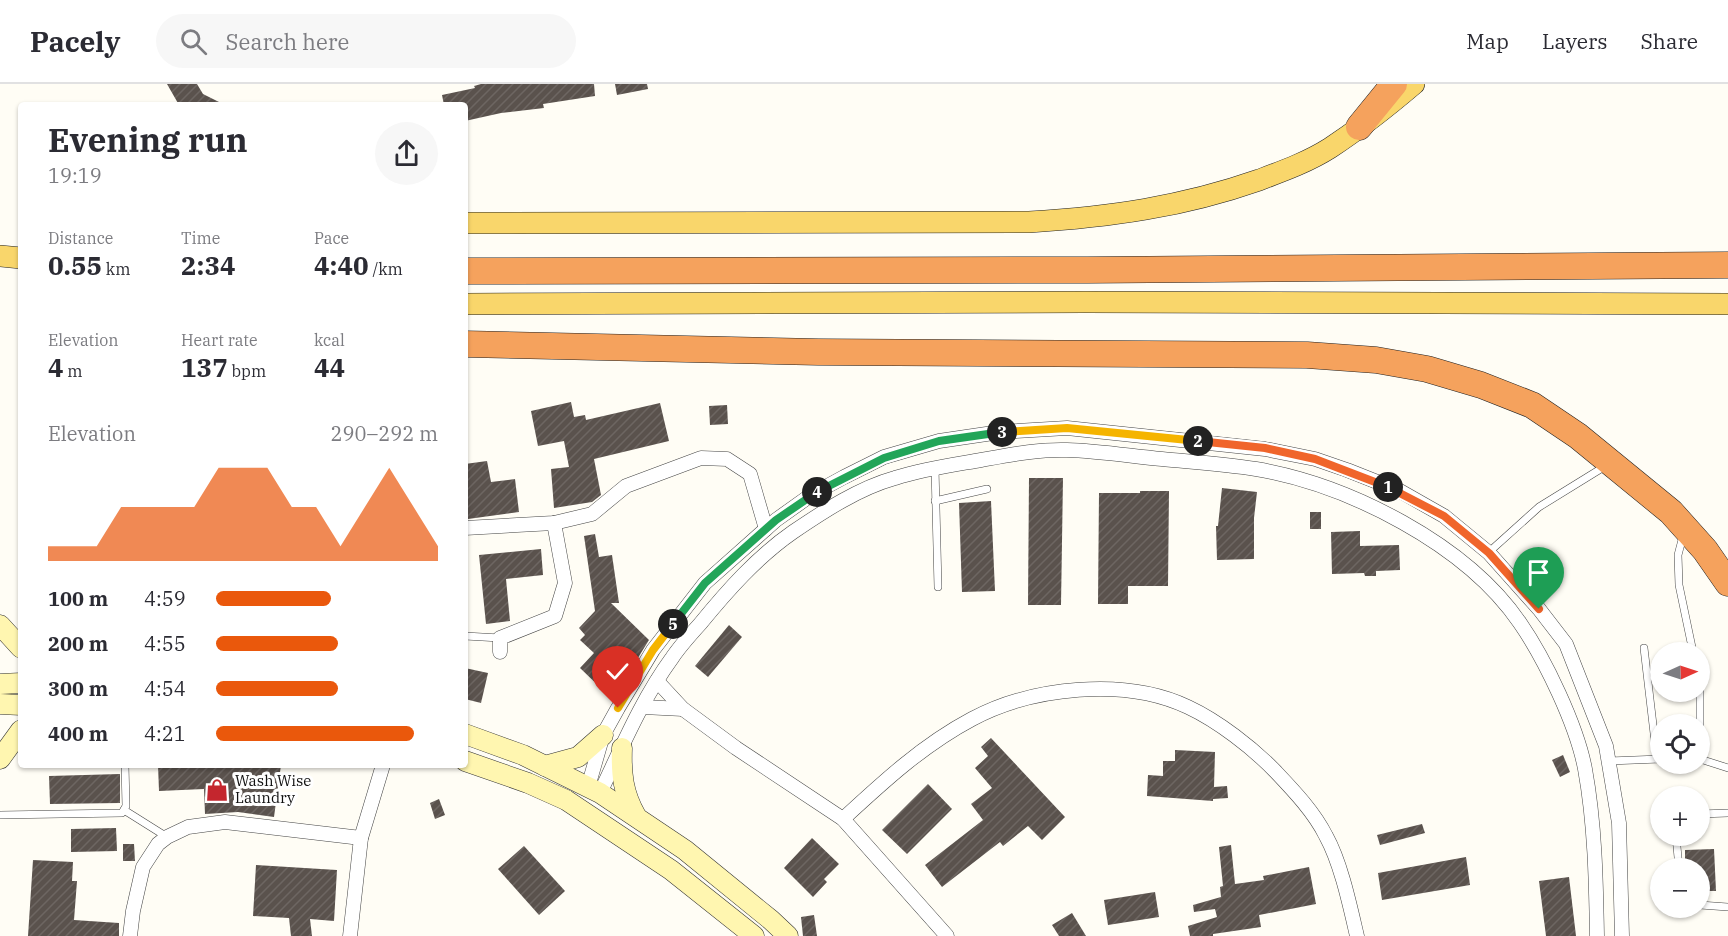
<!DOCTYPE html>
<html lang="en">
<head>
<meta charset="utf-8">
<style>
	body { margin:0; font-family:"IBM Plex Serif",serif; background:#f7f7f7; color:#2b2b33; height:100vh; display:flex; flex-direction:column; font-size:22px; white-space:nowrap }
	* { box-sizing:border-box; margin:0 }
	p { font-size:20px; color:#7c7c81 }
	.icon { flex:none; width:33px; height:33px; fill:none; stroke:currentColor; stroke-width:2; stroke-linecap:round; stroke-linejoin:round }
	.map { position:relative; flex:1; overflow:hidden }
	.side { position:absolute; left:18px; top:18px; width:450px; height:666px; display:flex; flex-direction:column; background:#fff; border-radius:6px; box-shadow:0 2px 4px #0004 }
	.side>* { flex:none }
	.needle { width:39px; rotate:87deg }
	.fabs { position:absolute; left:1650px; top:558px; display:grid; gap:12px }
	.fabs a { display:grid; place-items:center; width:60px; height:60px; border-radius:50%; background:#fff; box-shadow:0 2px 4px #0004; font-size:30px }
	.pin { position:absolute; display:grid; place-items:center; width:51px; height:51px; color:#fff; margin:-62px -26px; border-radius:50% 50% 50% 0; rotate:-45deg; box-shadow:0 0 6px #0007 }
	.pin .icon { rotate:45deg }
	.km { position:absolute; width:30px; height:30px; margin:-15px; border-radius:50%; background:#222; color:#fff; font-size:16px; line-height:30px; text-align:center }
	.round { display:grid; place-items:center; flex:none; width:63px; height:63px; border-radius:32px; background:#f7f7f7 }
	.headline { display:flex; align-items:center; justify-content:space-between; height:102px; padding:0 30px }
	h1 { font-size:33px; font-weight:800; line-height:45px }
	.stats { display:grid; grid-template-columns:repeat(3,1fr); gap:9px; height:102px; padding:6px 30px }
	.stats div { display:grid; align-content:center }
	.stats b { font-size:26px; font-weight:800 }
	.stats small { font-size:16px; font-weight:400 }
	.stats p { font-size:16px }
	.chart { height:168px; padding:12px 30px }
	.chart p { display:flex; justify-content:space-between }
	.chart svg { width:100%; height:108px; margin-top:6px; fill:#ea580c; opacity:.7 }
	ul { padding:0 30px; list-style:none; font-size:20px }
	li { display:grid; grid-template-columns:96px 72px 1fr; align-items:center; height:45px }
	li i { height:15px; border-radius:8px; background:#ea580c }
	header { display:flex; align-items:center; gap:36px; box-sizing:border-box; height:84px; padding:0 30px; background:#fff; border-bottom:2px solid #e1e1e2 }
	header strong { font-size:28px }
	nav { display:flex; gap:33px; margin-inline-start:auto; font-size:21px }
	.search { width:420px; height:54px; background:#f7f7f7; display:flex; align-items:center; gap:15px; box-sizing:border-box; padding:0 21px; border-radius:33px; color:#7c7c81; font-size:22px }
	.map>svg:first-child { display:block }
</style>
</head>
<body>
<header>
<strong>Pacely</strong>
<div class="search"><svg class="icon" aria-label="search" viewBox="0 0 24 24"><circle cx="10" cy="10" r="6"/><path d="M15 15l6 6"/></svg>Search here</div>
<nav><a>Map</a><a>Layers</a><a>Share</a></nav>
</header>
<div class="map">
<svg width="1728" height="852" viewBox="0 0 1728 852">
	<defs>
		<pattern id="building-hatch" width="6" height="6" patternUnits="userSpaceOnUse" patternTransform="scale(1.5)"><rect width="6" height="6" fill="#5a524d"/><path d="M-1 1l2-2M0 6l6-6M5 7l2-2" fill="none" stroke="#6d6662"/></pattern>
	</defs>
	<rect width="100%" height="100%" fill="#fffdf5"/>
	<!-- building -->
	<g fill="url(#building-hatch)">
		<polygon points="167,0 197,0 203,10 225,21 179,21"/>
		<polygon points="481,0 594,0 595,12 543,20 544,24 501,29 465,37 465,21 444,21 442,11 475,4 474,2"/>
		<polygon points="615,0 647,0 648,5 617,11"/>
		<polygon points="571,318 574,333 585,331 586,336 660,319 669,357 594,375 601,411 592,418 554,424 551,385 569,383 564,357 538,362 531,327"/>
		<polygon points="727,321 728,340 710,341 709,322"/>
		<polygon points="487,377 491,398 515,395 519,428 468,435 465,411 465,380"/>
		<polygon points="1029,394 1063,394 1061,521 1028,521"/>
		<polygon points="1222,404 1257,408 1254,434 1254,475 1217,476 1216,442 1218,442"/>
		<polygon points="1140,407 1169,407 1168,502 1128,502 1128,520 1098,520 1099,409 1140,409"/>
		<polygon points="991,417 995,507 962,508 959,419"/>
		<rect x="1310" y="428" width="11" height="17"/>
		<polygon points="1360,447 1360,462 1399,461 1400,486 1376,487 1376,492 1365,492 1364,489 1332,490 1331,448"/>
		<polygon points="595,450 599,473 612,471 619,519 611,519 649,556 636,577 606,609 580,584 594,569 580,556 585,551 579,544 595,527 584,452"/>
		<polygon points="541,465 543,491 506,495 510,537 486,540 479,471"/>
		<polygon points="729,541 742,553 708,593 695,582"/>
		<polygon points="465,584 488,589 481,619 465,615"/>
		<polygon points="991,654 1065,733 1042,756 1028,742 1003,762 1000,758 942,803 925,781 983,736 971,720 992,704 975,684 988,672 981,663"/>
		<polygon points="1175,666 1215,668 1214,703 1227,702 1228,714 1213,715 1213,717 1147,712 1148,691 1163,692 1163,677 1175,677"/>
		<polygon points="1563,671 1570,688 1560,693 1552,676"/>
		<polygon points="158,681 281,681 274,733 238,728 205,730 204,705 159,707"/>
		<polygon points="120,690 120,719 50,720 49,692"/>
		<polygon points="928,700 952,725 907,770 882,746"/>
		<polygon points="439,715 445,731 435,735 430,719"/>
		<polygon points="1422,740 1425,749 1380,761 1377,751"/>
		<polygon points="116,744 117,767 71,768 71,745"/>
		<polygon points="812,754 839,780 824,795 827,798 813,813 784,784"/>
		<polygon points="123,760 134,760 135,777 123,777"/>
		<polygon points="1231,761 1235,800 1264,796 1263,792 1309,783 1316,820 1259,831 1261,843 1213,850 1213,852 1190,852 1188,842 1217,833 1215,825 1194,828 1193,821 1221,813 1220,803 1223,802 1219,763"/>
		<polygon points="524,762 565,807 539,831 498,785"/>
		<polygon points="1714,765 1716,807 1700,807 1700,784 1685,784 1685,766"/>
		<polygon points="1466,773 1470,801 1382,816 1378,789"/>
		<polygon points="33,776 73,778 72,797 77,797 74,836 119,839 119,852 28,852"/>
		<polygon points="256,781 337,786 334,837 310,835 312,852 291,852 289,834 253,832"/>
		<polygon points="1569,793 1576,852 1546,852 1539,797"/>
		<polygon points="1155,808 1159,833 1108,841 1104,816"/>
		<polygon points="1072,829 1086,852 1059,852 1052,841"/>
		<polygon points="814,831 817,852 803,852 801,833"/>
	</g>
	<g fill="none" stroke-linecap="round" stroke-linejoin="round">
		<!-- lane casing -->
		<g stroke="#444" stroke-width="8">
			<g id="lane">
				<polyline points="935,384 938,503"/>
				<polyline points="935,417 987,405"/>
				<polyline points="1683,452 1678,471 1679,501 1693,568"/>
				<polyline points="1489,468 1539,423 1607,381"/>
				<polyline points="465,552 500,554"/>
				<polyline points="1644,564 1657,675"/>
				<polyline points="1700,597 1700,662"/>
				<polyline points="1700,675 1728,684"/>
				<polyline points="1609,677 1660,675"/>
				<polyline points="124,726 167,753"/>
				<polyline points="1700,730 1728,729"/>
				<polyline points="0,731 122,729 126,722 125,681"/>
				<polyline points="1676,752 1679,784"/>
				<polyline points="1700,821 1728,823"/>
			</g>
		</g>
		<!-- street casing -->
		<g stroke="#444" stroke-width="15">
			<g id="street">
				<polyline points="465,444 554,439 592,430 626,402 701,374 727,375 750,390 766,445"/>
				<polyline points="500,568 500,554 555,532 565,499 554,439"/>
				<polyline points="657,597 683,625 736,664 843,735 947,852"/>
				<polyline points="643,623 683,625"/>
				<polyline points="588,703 603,651 618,624 653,566 705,499 776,436 811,411 844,393 884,373 939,357 1000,348 1067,344 1265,365 1315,375 1347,386 1400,407 1444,432 1489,469 1539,525 1566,560 1606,662 1619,739 1622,852"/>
				<path d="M600,709C622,663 642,615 672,574C680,562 690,551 700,540C727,507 757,473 793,448C824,427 859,404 895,394C923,385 952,381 981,376C1009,371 1039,365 1067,366C1099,367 1130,372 1162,375C1193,378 1225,380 1256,385C1349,401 1466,460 1520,539C1545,575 1577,642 1585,685C1595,740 1596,796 1597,852"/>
				<path d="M843,735C883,698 923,661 972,635C1032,603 1125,593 1188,623C1218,637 1253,664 1276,688C1294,707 1314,728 1326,752C1341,779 1350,822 1357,852"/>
				<polyline points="130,852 133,827 143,783 158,760 167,753 188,743 225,738 361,754"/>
				<polyline points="350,852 361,754 383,681"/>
			</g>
		</g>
		<!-- secondary casing -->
		<g stroke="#333" stroke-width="21">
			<g id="secondary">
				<polyline points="0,541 21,564"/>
				<polyline points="0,600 21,599"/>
				<polyline points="0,620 21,621"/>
				<polyline points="465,650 523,671 600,709 685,766 771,836 788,852"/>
				<path d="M622,664C621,690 623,709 636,732"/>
				<polyline points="0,675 21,646"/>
				<polyline points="465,677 528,699 566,716 671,786 754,852"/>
				<polyline points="545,682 578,673 603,651"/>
			</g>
		</g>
		<!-- primary casing -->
		<g stroke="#222" stroke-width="22">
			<g id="primary">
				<path d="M465,139L1029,138C1109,133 1182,123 1259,96C1283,87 1308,78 1330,64C1359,45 1387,23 1414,0"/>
				<polyline points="0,172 21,174"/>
				<polyline points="465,220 1085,218 1728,220"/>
			</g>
		</g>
		<!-- highway casing -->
		<g stroke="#222" stroke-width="27">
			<g id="highway">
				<polyline points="1359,43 1394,0"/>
				<polyline points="465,187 1088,186 1728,181"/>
				<polyline points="465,260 818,268 1307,271 1376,276 1427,285 1481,301 1532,321 1578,352 1671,428 1705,466 1728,499"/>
			</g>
		</g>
		<!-- lane -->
		<use href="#lane" stroke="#fff" stroke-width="7"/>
		<!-- street -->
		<use href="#street" stroke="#fff" stroke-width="14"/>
		<!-- secondary -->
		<use href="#secondary" stroke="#fff6b0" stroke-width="20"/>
		<!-- primary -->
		<use href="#primary" stroke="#f9d66b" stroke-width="21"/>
		<!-- highway -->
		<use href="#highway" stroke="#f5a25d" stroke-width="26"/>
	</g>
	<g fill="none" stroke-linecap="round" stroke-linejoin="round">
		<!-- split-1 casing -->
		<g stroke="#fff" stroke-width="12">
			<polyline id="split-1" points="1388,403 1444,432 1489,469 1539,525"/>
		</g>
		<!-- split-2 casing -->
		<g stroke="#fff" stroke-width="12">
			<polyline id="split-2" points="1198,357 1265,364 1315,375 1388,403"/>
		</g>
		<!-- split-3 casing -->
		<g stroke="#fff" stroke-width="12">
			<polyline id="split-3" points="1002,348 1067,344 1198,357"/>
		</g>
		<!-- split-4 casing -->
		<g stroke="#fff" stroke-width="12">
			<polyline id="split-4" points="817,408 884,374 939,357 1002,348"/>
		</g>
		<!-- split-5 casing -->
		<g stroke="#fff" stroke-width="12">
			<polyline id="split-5" points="673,540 705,499 776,436 817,408"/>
		</g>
		<!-- split-6 casing -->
		<g stroke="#fff" stroke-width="12">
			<polyline id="split-6" points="618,624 653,566 673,540"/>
		</g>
		<!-- split-1 -->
		<use href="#split-1" stroke="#f0652b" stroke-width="8"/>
		<!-- split-2 -->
		<use href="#split-2" stroke="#f0652b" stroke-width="8"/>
		<!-- split-3 -->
		<use href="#split-3" stroke="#f5b400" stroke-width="8"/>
		<!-- split-4 -->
		<use href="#split-4" stroke="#22a559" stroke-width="8"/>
		<!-- split-5 -->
		<use href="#split-5" stroke="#22a559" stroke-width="8"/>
		<!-- split-6 -->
		<use href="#split-6" stroke="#f5b400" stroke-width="8"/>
	</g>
	<!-- icons -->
	<defs>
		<g id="shop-bare" transform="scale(1.8)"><path d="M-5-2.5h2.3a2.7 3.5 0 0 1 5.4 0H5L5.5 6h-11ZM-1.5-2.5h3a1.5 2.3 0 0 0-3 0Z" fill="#c4262e" stroke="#fff" stroke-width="2.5" paint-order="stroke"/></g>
	</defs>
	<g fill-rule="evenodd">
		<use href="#shop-bare" x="217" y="706"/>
	</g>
	<g text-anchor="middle" stroke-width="6" stroke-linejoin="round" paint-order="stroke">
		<!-- poi labels -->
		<g font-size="15" fill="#111" stroke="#fff" text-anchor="start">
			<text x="235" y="702">Wash Wise<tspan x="235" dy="17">Laundry</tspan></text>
		</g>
	</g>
</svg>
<div class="fabs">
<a><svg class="needle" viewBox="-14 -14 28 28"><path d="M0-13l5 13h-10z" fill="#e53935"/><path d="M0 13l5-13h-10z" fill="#7c7c81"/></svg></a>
<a><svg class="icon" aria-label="locate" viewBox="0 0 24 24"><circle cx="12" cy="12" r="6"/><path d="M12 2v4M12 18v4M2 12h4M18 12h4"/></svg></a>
<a>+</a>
<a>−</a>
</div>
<div class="pin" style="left:1539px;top:525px;background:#1e9e55"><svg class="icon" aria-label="arrive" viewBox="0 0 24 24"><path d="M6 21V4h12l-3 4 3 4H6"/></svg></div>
<div class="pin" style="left:618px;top:624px;background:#d93025"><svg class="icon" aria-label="check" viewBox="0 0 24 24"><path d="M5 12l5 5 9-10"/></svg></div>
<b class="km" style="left:1388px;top:403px">1</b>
<b class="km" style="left:1198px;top:357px">2</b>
<b class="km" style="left:1002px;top:348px">3</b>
<b class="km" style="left:817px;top:408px">4</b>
<b class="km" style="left:673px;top:540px">5</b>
<section class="side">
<div class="headline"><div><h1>Evening run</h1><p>19:19</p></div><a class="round"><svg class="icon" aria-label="share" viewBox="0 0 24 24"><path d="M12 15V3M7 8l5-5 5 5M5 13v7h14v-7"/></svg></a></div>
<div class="stats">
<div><p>Distance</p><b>0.55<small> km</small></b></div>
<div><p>Time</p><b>2:34</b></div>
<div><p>Pace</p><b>4:40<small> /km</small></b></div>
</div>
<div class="stats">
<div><p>Elevation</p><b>4<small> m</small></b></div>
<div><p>Heart rate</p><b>137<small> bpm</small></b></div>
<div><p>kcal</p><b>44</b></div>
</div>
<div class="chart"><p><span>Elevation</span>290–292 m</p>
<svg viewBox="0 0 160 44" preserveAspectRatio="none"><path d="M0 44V38L10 38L20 38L30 22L40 22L50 22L60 22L70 6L80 6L90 6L100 22L110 22L120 38L130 22L140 6L150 22L160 38V44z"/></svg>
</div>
<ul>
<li><b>100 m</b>4:59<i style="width:52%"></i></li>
<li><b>200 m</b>4:55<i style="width:55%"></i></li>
<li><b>300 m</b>4:54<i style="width:55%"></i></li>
<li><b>400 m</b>4:21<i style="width:89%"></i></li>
</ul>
</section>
</div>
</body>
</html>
